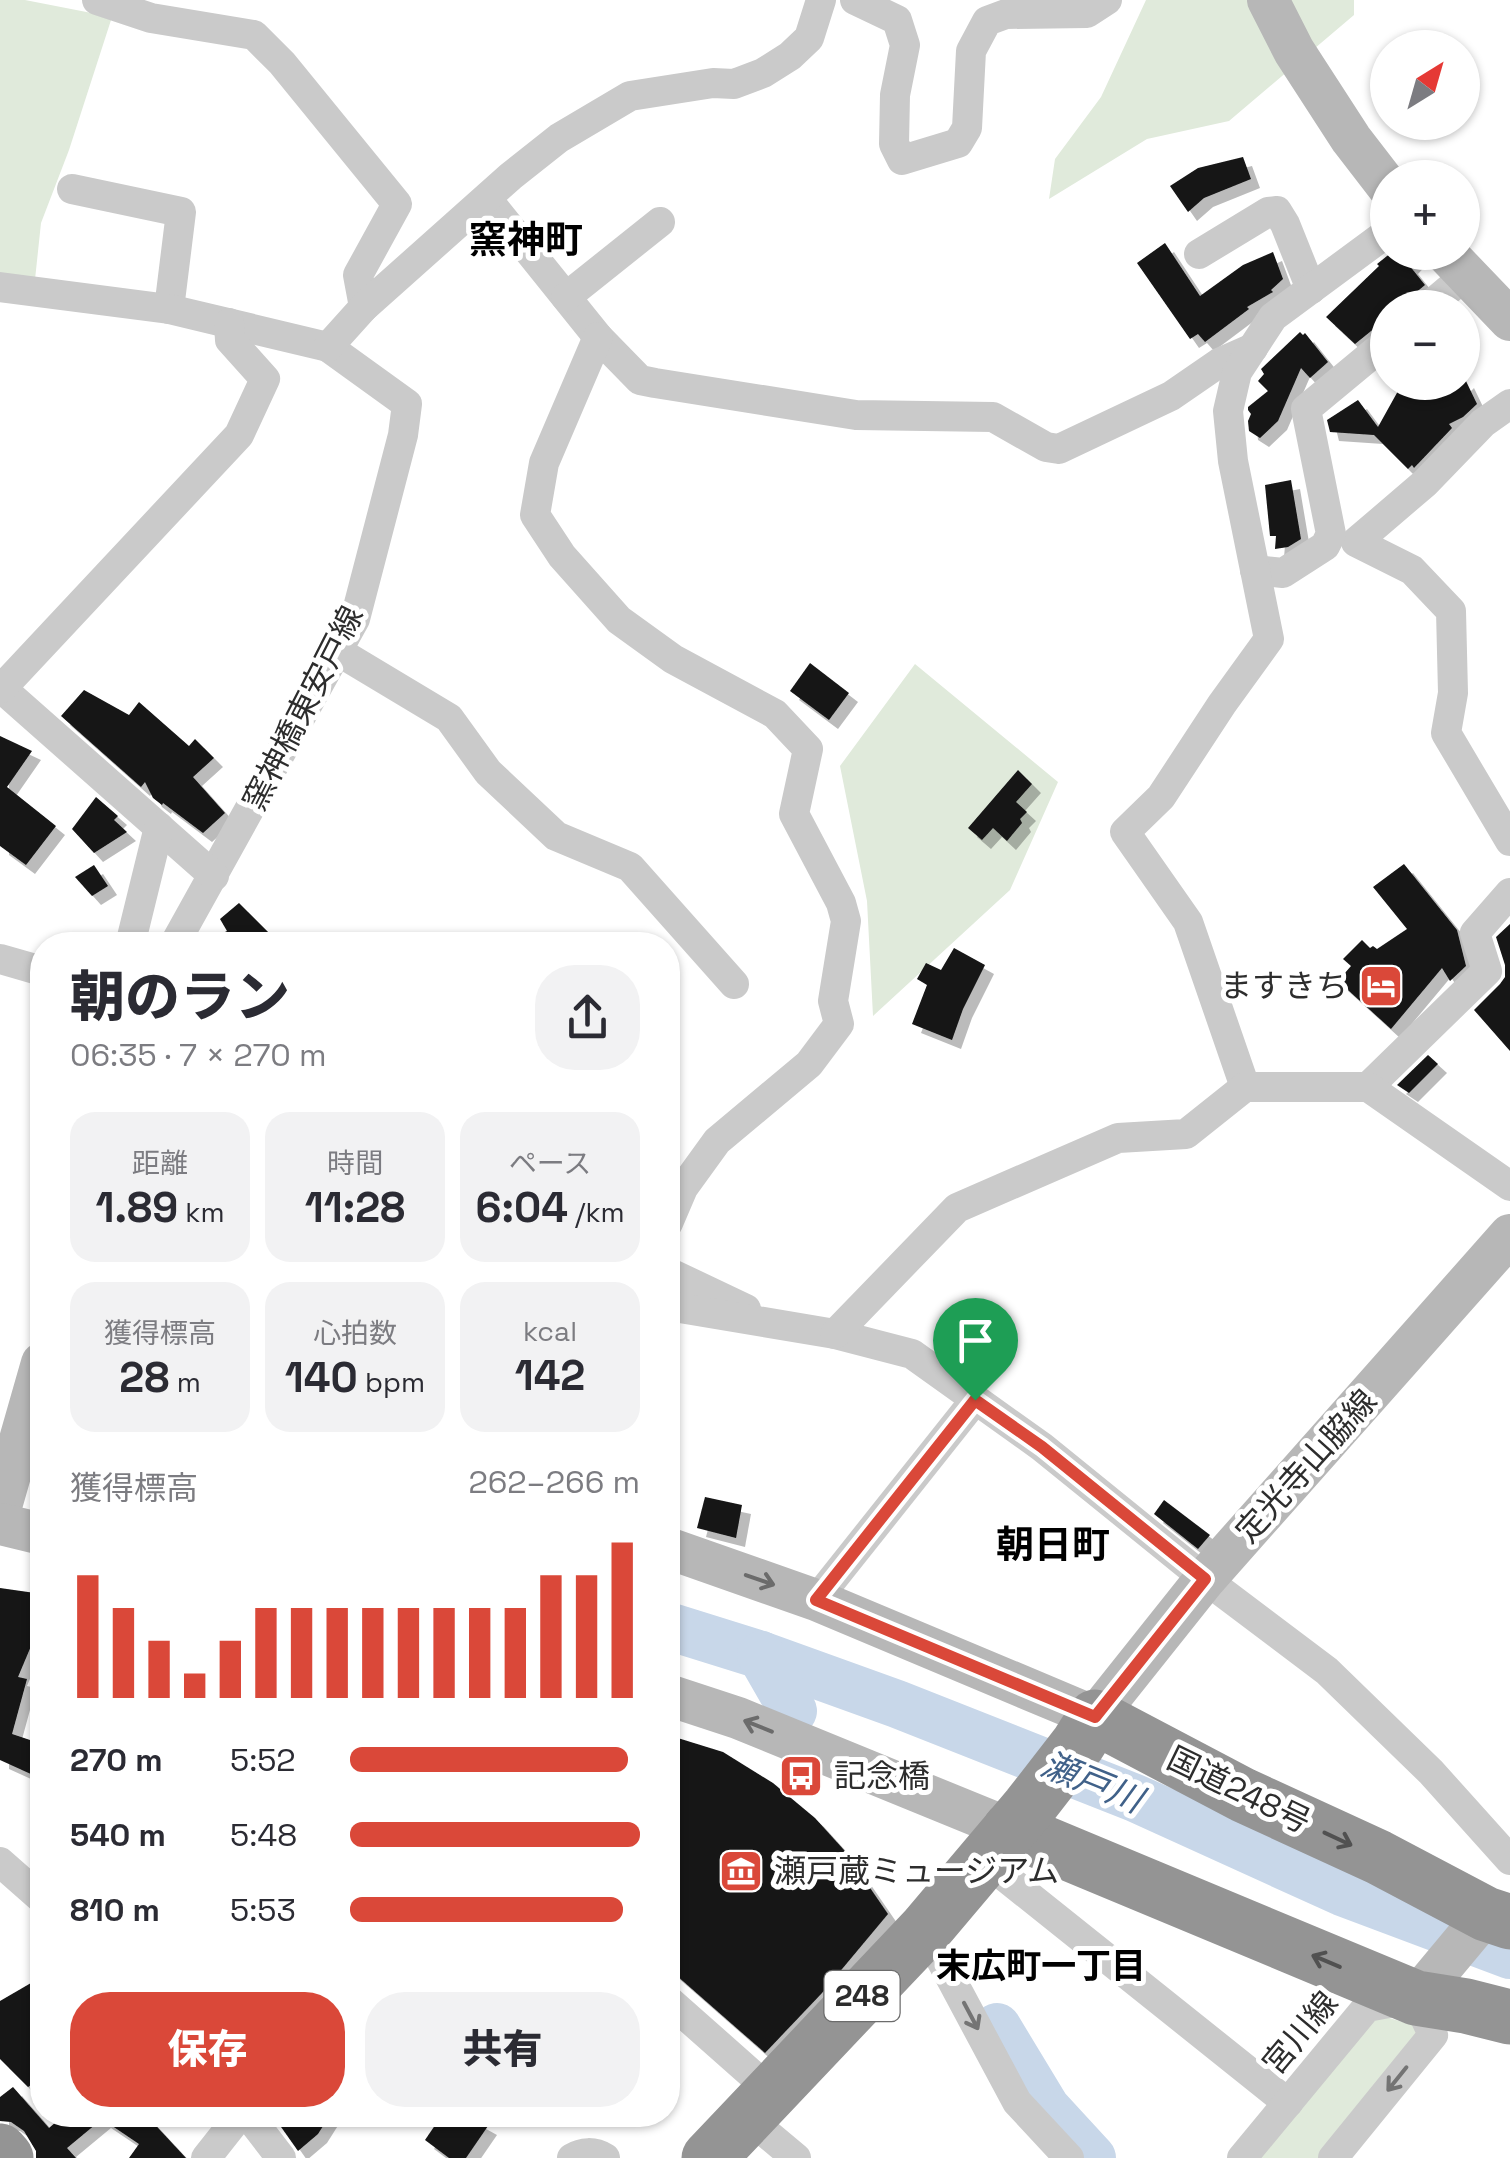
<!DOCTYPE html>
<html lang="ja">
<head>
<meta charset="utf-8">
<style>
	body { margin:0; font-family:"Space Grotesk","Noto Sans JP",sans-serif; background:#f2f2f3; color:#2b2b33; height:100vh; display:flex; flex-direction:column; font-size:38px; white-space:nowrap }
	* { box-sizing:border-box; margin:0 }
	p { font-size:32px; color:#7c7c81 }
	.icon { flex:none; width:55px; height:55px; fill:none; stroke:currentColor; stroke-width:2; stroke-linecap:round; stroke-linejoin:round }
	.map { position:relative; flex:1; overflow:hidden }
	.sheet { position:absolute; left:30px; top:932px; width:650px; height:1195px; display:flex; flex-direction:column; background:#fff; border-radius:40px; box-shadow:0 2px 8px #0004 }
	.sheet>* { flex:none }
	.needle { width:65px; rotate:37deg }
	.fabs { position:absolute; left:1370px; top:30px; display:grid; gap:20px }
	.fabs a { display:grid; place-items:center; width:110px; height:110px; border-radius:50%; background:#fff; box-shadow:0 2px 8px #0004; font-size:50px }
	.pin { position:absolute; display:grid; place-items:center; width:85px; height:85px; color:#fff; margin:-102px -42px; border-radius:50% 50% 50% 0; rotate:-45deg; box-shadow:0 0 10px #0007 }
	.pin .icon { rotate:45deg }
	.round { display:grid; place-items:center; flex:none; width:105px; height:105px; border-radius:40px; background:#f2f2f3 }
	.overview { display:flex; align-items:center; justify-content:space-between; height:170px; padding:0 40px }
	h1 { font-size:55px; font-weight:800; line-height:75px }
	.figures { display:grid; grid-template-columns:repeat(3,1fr); gap:15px; height:170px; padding:10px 40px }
	.figures div { display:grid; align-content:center; border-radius:25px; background:#f2f2f3; text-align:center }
	.figures b { font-size:42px; font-weight:800 }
	.figures small { font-size:28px; font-weight:400 }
	.figures p { font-size:28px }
	.chart { height:280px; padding:20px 40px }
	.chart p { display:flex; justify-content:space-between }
	.chart svg { width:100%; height:180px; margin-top:10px; stroke:#da4839; stroke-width:6 }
	.primary-button { display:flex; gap:20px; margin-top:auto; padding:20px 40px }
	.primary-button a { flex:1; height:115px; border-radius:40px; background:#da4839; color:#fff; font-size:40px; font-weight:800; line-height:115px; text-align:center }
	.primary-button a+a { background:#f2f2f3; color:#2b2b33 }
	ul { padding:0 40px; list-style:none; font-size:32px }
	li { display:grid; grid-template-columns:160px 120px 1fr; align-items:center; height:75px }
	li i { height:25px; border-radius:12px; background:#da4839 }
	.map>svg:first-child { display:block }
</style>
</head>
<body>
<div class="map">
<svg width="1510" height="2158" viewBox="0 0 1510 2158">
	<defs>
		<filter id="shadow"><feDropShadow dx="9" dy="9" stdDeviation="0" flood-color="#0004"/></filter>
	</defs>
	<rect width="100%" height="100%" fill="#fff"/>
	<!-- green -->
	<g fill="#e0eadb">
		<polygon points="0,0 25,0 112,17 69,150 41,223 34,289 0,281"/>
		<polygon points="1146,0 1354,0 1354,15 1229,121 1147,139 1049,199 1055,159 1101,97"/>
		<polygon points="915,664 1058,782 1010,890 873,1016 867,901 840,766"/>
		<polygon points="1377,2014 1434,2032 1328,2158 1254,2158"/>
	</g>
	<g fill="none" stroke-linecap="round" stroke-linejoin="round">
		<!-- river -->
		<g stroke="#c8d7e9" stroke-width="48">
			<polyline points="668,1626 761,1655 897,1704 1135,1798 1342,1892 1510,1955"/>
			<polyline points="761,1655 793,1711"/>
			<polyline points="997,2027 1046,2108 1092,2158"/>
		</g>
	</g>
	<!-- building -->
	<g fill="#141414" filter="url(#shadow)">
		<polygon points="1243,157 1251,179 1204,198 1188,212 1170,186 1198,168"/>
		<polygon points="1165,243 1200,296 1243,265 1273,252 1283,279 1271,290 1273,292 1247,307 1249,309 1205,342 1198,334 1190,339 1137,263"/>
		<polygon points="1392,252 1421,252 1409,265 1425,285 1414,294 1409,308 1388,308 1388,321 1376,327 1355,344 1326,317 1379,266 1377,264"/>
		<polygon points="1300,332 1303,335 1305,333 1328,362 1310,378 1301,368 1278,421 1260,438 1249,431 1248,421 1251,414 1248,410 1248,407 1268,391 1258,381 1264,374 1261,369"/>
		<polygon points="1465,379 1477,404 1463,417 1449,424 1452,428 1414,468 1412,465 1408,469 1374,435 1330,432 1327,420 1358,400 1378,427 1403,382 1462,382"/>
		<polygon points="1291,480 1301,539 1288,547 1275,549 1276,536 1270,536 1265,485"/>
		<polygon points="810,663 849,693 829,720 790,691"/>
		<polygon points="84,690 129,715 139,702 189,746 195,739 214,758 193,777 225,813 203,833 163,803 162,805 153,798 145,782 141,787 61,716"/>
		<polygon points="0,736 32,751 7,787 56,826 26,865 0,846"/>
		<polygon points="1018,770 1032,784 1016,802 1027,812 1020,819 1022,823 1007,841 993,828 982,840 968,828"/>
		<polygon points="96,797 118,816 114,820 127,832 94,853 72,829"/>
		<polygon points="1404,864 1457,930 1466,966 1450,981 1442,968 1391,1029 1338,981 1351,966 1343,959 1362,940 1370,948 1373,946 1377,949 1407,929 1373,887"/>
		<polygon points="94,865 108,886 92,896 75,877"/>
		<polygon points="239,903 281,945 236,945 225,932 227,931 220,919"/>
		<polygon points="1510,924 1510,1051 1474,1010 1500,984 1505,977 1505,965 1496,937"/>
		<polygon points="954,948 985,965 963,1009 952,1040 912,1024 927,985 917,979 926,963 941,970"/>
		<polygon points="1428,1055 1438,1064 1409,1093 1397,1085"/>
		<polygon points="705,1497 742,1505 736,1538 697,1528"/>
		<polygon points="1164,1500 1210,1535 1198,1549 1154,1514"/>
		<polygon points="0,1588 42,1594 42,1620 18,1677 27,1679 12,1734 42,1744 42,1768 33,1775 0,1760"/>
		<polygon points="668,1735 723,1752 773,1783 815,1818 844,1850 888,1914 822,1993 765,2053 668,1968"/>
		<polygon points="31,1983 42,1995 42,2078 28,2087 0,2059 0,2001"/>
		<polygon points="13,2087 49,2128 64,2115 146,2115 186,2158 129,2158 139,2144 102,2119 67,2148 76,2158 36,2158 36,2151 24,2131 11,2122 0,2121 0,2097"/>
		<polygon points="275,2115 330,2115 318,2134 298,2151 274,2117"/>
		<polygon points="442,2115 468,2115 488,2126 466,2158 449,2158 425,2140"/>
	</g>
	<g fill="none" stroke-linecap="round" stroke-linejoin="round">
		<!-- street -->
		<g stroke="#cacaca" stroke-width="30">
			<polyline points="97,0 151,18 254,35 282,63 397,204 358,275 364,307"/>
			<polyline points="855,0 897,20 905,45 895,95 894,144 902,160 958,143 967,128 971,51 987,21 1006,14 1087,13 1107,0"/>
			<polyline points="72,189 181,212 169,309"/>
			<polyline points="487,199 598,337 640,380 655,383 856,415 993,417 1046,447 1059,449 1171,396 1219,363 1253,348"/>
			<polyline points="1199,254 1268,212 1277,211 1285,224 1311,289"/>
			<polyline points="0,287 169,309 328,347 407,404 403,435 355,619 174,945"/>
			<polyline points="566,297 660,222"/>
			<polyline points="1427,308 1466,275"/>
			<polyline points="598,337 544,463 535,515 562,556 619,620 673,659 775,714 808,749 794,814 841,903 846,921 833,1001 839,1024 809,1064 717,1141 683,1188 668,1223"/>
			<polyline points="328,347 364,307 511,176 559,138 630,96 713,83 734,84 763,73 790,56 809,38 821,0"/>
			<polyline points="1510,404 1483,423 1425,483 1356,542 1412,570 1451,611 1453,693 1446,733 1510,841"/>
			<polyline points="1255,570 1283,573 1325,546 1331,534 1306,409 1388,341"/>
			<polyline points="339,652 449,718 488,772 556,836 630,867 734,984"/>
			<polyline points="0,687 214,876"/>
			<polyline points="2,688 239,435 265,379 230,340 229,323"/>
			<polyline points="130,945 159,827"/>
			<polyline points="0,959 42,971"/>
			<polyline points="1245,1087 1188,922 1125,832 1161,797 1222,704 1269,639 1233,461 1228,411 1237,372 1273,317 1388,232"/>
			<polyline points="1368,1087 1487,971 1475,933 1510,893"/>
			<polyline points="668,1272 746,1309"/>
			<polyline points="668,1306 835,1334 912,1354 1042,1447 1205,1579 1327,1671 1431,1772 1510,1860"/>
			<polyline points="835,1334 957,1208 1118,1138 1186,1134 1245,1087 1368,1087 1510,1186"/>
			<polyline points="816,1600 975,1400"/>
			<polyline points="984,1860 1288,2103"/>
			<polyline points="0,1862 42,1899"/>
			<polyline points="925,1930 1017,2102 1069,2158"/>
			<polyline points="668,2000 772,2092"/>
			<polyline points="248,2115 281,2158"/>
			<polyline points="747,2117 796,2158"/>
			<polyline points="206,2158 240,2115"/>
			<path d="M572,2158C582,2152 594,2151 605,2158"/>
			<polyline points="1242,2158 1367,2007 1416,1998 1433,2035 1333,2158"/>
		</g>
		<!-- secondary -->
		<g stroke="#b7b7b7" stroke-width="42">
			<polyline points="1268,0 1294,51 1351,139 1388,187"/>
			<polyline points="1445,252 1510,320"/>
			<polyline points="0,1510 42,1363"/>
			<polyline points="0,1524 42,1534"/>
			<polyline points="668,1548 816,1600 1095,1717 1205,1579 1510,1235"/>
			<polyline points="668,1695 738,1718 1010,1829"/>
			<polyline points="1416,1998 1486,1914"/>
		</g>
		<!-- highway -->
		<g stroke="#949494" stroke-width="55">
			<polyline points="1010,1829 1416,1998 1466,2006 1510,2017"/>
			<polyline points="0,2151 6,2158"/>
			<polyline points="709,2158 925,1930 1029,1807 1078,1744 1095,1717 1243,1795 1378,1857 1486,1914 1510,1922"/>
		</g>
	</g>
	<!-- one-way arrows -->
	<defs><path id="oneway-shaft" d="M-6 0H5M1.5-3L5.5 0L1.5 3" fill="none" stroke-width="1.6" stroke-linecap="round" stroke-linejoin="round" transform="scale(2.5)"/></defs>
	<g stroke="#6b6b6b">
		<use href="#oneway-shaft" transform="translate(760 1580) rotate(19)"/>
		<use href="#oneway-shaft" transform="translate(758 1726) rotate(-158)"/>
	</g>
	<g stroke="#515151">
		<use href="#oneway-shaft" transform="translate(1338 1839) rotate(25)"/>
		<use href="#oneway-shaft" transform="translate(1326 1961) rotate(-157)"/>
	</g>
	<g stroke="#747474">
		<use href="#oneway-shaft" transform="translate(971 2016) rotate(62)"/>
		<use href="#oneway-shaft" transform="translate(1397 2079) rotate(129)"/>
	</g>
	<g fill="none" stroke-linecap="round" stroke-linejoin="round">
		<!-- route casing -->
		<g stroke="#fff" stroke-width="20">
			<polygon id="route" points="975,1400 1042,1447 1205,1579 1095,1717 816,1600"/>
		</g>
		<!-- route -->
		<use href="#route" stroke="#da4839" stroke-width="12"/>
	</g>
	<!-- icons -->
	<defs>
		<g id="hotel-square" transform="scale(2.25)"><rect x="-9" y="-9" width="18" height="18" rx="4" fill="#da4839" stroke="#fff"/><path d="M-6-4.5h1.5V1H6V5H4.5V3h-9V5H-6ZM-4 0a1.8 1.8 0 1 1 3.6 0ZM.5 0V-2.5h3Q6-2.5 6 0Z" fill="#fff"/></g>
		<g id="bus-square" transform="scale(2.25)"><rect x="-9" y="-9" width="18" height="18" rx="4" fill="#da4839" stroke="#fff"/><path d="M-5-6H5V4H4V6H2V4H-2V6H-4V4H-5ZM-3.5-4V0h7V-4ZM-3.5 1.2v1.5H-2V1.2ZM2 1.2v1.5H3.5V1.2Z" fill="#fff"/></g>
		<g id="museum-square" transform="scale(2.25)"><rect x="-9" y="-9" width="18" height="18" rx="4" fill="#da4839" stroke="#fff"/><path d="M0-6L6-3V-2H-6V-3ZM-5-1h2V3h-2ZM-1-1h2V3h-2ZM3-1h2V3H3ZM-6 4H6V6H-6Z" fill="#fff"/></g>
	</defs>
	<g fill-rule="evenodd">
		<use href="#hotel-square" x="1381" y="986"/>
		<use href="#bus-square" x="801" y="1776"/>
		<use href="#museum-square" x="741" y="1871"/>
	</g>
	<g text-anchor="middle" stroke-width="10" stroke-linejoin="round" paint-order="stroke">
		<!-- shield labels -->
		<rect fill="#fff" stroke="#6c6c6c" stroke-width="2.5" x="824.5" y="1971" width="75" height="50" rx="8"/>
		<g font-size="30" font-weight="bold" fill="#2d2d2d">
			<text x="862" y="2006">248</text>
		</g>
		<!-- street labels -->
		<g font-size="32" fill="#2d2d2d" stroke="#fff">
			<text transform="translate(303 708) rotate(-63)" y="11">窯神橋東安戸線</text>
			<text transform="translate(1306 1466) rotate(-48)" y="11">定光寺山脇線</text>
			<text transform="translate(1239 1790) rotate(26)" y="11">国道248号</text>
			<text transform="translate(1300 2033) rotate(-50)" y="11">宮川線</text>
		</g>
		<!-- poi labels -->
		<g font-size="32" fill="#2d2d2d" stroke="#fff" text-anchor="start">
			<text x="1348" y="997" text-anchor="end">ますきち</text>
			<text x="834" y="1787">記念橋</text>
			<text x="774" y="1882">瀬戸蔵ミュージアム</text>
		</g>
		<!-- water labels -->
		<g font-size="35" font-style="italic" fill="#406189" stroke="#fff">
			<text transform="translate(1092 1782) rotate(22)" y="12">瀬戸川</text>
		</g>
		<!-- neighbourhood labels -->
		<g font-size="35" font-weight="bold" fill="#000" stroke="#fff">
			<text x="1041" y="1978">末広町一丁目</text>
		</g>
		<!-- quarter labels -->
		<g font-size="38" font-weight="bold" fill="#000" stroke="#fff">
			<text x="526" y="253">窯神町</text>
			<text x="1053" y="1558">朝日町</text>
		</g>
	</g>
</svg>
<div class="fabs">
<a><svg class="needle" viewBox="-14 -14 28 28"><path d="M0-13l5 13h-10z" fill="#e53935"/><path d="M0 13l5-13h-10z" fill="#7c7c81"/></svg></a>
<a>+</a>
<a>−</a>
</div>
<div class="pin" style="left:975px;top:1400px;background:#1e9e55"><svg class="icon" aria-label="arrive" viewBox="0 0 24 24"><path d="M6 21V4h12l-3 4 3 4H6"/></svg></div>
<section class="sheet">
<div class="overview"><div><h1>朝のラン</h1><p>06:35 · 7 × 270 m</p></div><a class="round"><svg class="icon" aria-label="share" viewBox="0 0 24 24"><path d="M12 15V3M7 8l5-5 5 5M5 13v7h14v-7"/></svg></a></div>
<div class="figures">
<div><p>距離</p><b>1.89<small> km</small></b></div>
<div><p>時間</p><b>11:28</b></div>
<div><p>ペース</p><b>6:04<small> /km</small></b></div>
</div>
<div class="figures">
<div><p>獲得標高</p><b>28<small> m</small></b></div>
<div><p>心拍数</p><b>140<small> bpm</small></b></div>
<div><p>kcal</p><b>142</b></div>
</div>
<div class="chart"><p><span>獲得標高</span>262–266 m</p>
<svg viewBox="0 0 160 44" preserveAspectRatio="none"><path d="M5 44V14M15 44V22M25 44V30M35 44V38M45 44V30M55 44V22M65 44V22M75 44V22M85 44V22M95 44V22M105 44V22M115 44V22M125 44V22M135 44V14M145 44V14M155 44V6"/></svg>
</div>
<ul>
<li><b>270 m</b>5:52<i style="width:96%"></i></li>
<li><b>540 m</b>5:48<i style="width:100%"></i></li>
<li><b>810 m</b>5:53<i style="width:94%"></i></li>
</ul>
<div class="primary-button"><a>保存</a><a>共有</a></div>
</section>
</div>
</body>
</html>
